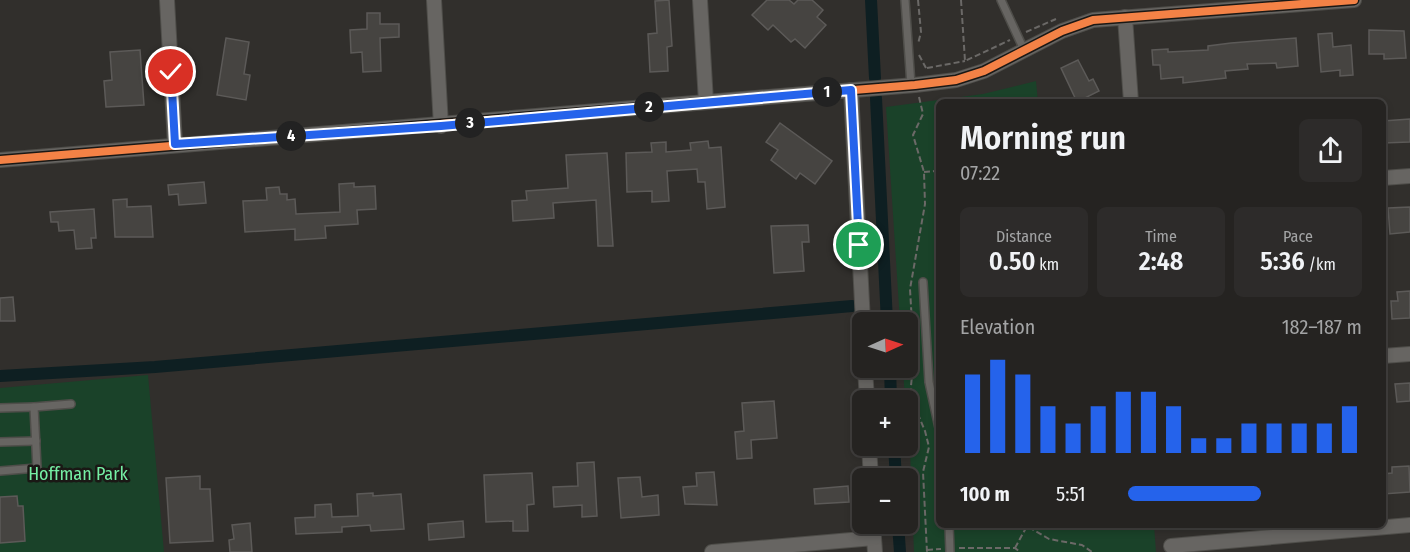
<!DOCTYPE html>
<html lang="en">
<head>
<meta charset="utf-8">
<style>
	body { margin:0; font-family:"Fira Sans Condensed",sans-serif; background:#2d2b2a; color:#f1f3f6; height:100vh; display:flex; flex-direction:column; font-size:22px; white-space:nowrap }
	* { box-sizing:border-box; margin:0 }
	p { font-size:20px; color:#a3a4a5 }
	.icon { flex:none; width:33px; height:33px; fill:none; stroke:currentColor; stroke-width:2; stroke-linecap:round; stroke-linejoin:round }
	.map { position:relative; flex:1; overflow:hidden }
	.side { position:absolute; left:936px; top:99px; width:450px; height:429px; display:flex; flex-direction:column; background:#252321; border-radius:9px; box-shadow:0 3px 9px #0003,0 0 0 2px #42403f }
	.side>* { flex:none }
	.needle { width:39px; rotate:87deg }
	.fabs { position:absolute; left:852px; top:312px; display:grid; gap:12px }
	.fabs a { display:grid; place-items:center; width:66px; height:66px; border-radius:9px; background:#252321; box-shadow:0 3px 9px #0003,0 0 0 2px #42403f; font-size:30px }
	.pin { position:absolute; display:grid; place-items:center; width:51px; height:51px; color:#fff; margin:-26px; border:3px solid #fff; border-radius:50%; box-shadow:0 2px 6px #0007 }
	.km { position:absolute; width:30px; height:30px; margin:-15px; border-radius:50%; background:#222; color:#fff; font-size:16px; line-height:30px; text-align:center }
	.round { display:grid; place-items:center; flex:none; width:63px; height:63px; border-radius:9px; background:#2d2b2a }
	.overview { display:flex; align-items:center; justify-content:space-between; height:102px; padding:0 24px }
	h1 { font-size:33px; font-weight:600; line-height:45px }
	.stats { display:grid; grid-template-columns:repeat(3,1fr); gap:9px; height:102px; padding:6px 24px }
	.stats div { display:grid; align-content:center; border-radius:9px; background:#2d2b2a; text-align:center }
	.stats b { font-size:26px; font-weight:600 }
	.stats small { font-size:16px; font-weight:400 }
	.stats p { font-size:16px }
	.chart { height:168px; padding:12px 24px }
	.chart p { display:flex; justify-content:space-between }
	.chart svg { width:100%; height:108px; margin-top:6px; stroke:#2563eb; stroke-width:6 }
	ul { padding:0 24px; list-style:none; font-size:20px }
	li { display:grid; grid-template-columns:96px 72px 1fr; align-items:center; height:45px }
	li i { height:15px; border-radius:8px; background:#2563eb }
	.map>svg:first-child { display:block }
</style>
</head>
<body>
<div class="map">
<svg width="1410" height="552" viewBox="0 0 1410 552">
	<rect width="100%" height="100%" fill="#312f2c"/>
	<!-- green -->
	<g fill="#1a4229">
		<polygon points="1036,81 1038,102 939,102 939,525 1154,525 1156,552 914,552 908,400 905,400 903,368 908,368 908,322 900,322 886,107 983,94"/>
		<polygon points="148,375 164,552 0,552 0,388"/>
	</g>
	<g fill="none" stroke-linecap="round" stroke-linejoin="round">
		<!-- canal -->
		<g stroke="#0e1f22" stroke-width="12">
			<polyline points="871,0 875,78"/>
			<polyline points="876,98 887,322"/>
			<polyline points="890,368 891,400"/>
			<polyline points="0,376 155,367 852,306"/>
			<polyline points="894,446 896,478"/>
			<polyline points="898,524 900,552"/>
		</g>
	</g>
	<!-- building -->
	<g fill="#464441" stroke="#5c5a58" stroke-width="1.5">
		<polygon points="669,0 672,46 667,47 668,71 650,72 648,34 657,33 655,1"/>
		<polygon points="767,0 789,0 794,4 798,0 812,0 823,10 817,17 826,25 805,48 795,39 791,42 773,25 768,30 752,15"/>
		<polygon points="367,13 380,13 380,24 399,24 399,37 380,38 381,71 363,72 362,52 351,53 350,30 367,29"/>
		<polygon points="1369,30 1404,31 1406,58 1384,59 1384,54 1369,54"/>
		<polygon points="1332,33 1333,47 1351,45 1353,75 1340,76 1340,70 1321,72 1318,34"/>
		<polygon points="226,38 249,42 244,74 250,75 246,100 217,95"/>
		<polygon points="1296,38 1298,66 1277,68 1276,63 1247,64 1248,69 1225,71 1226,78 1183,83 1183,77 1161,79 1160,65 1153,65 1152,50 1168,49 1168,52 1208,50 1208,46 1231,43"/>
		<polygon points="140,50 144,105 106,107 104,81 112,80 110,52"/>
		<polygon points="1078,60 1089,81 1093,79 1099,91 1077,102 1061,68"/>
		<polygon points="1410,119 1410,142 1383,143 1383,121"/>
		<polygon points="780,123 832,161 815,184 800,173 796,179 771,160 778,150 766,142"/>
		<polygon points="708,141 709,148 721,147 725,207 707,209 705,182 698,182 697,169 667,171 669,201 652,202 652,191 627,192 626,153 652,152 651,143 666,142 666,152 691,150 690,143"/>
		<polygon points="607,153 613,246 598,246 596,200 553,203 554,218 513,221 512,201 527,200 526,191 568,188 566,155"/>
		<polygon points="204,182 206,203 179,205 178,194 169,195 168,185"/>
		<polygon points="354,183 354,187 375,186 376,209 357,210 358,224 325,226 326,238 295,240 295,229 245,232 243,201 267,200 266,188 279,187 280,194 287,194 287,200 295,199 296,214 340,212 339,184"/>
		<polygon points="127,199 127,207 151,206 153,237 115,237 113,200"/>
		<polygon points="1410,207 1410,232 1390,234 1388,208"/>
		<polygon points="94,209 96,238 91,238 92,248 76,249 74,230 59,231 58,222 51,222 50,212"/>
		<polygon points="808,225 809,242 802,242 804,271 774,273 771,226"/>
		<polygon points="1410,291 1410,318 1392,319 1391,301 1398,301 1397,292"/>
		<polygon points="13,297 15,321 0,321 0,298"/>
		<polygon points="1410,383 1410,401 1397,402 1395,384"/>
		<polygon points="774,401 777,438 751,440 752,458 737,459 735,432 744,431 742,403"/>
		<polygon points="594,462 597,516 582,517 582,505 554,507 553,487 578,486 577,463"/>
		<polygon points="1409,466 1410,492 1383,494 1383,474 1392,473 1392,467"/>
		<polygon points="714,472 717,505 685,504 683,487 697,486 696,473"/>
		<polygon points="532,473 534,504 527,505 528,531 513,531 513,521 486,522 484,475"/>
		<polygon points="200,476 200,489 210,489 213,541 170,543 166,478"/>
		<polygon points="640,477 642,497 658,495 659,515 621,518 618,478"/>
		<polygon points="848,486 849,502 815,504 814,489"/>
		<polygon points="373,493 373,496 401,494 404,529 371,531 370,525 342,527 342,532 296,534 295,518 315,517 315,505 331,504 332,517 358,516 357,494"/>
		<polygon points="17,496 18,506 23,506 25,541 0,543 0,497"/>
		<polygon points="463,521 464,537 429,540 428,524"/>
		<polygon points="250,523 252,552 230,552 229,540 234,539 232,525"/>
	</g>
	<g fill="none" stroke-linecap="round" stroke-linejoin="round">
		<!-- service casing -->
		<g stroke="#4f4e4a" stroke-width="10">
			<g id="service">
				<polyline points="905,0 911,85"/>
				<polyline points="1001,0 1025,52"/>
				<polyline points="923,282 929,382 939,428"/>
				<polyline points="0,408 34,407"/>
				<polyline points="0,442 36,441"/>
				<polyline points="0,471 37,468 34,407 71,404"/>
				<polyline points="949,525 950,552"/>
			</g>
		</g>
		<!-- minor casing -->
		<g stroke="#4f4e4a" stroke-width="16">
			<g id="minor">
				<polyline points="167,0 175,144"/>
				<polyline points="434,0 441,126"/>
				<polyline points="700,0 706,102"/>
				<polyline points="1125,17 1131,102"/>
				<polyline points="851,90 863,322"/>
				<polyline points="0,160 915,85 956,80 984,71 1062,31 1093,20 1354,0"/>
				<polyline points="1383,178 1410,176"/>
				<polyline points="1383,356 1410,354"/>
				<polyline points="865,368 867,400"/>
				<polyline points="869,446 871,478"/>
				<polyline points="873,524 875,552"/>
				<polyline points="1171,546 1410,525"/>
				<polyline points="712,552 874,538"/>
			</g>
		</g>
		<!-- path -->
		<g stroke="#6b6967" stroke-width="2" stroke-dasharray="6 3" stroke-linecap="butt">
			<polyline points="918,0 921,32 918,44"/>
			<polyline points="961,0 965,61 1010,40"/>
			<polyline points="1026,32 1056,19"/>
			<polyline points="919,55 926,68"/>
			<polyline points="927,68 965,61"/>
			<polyline points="919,97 923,114 913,135 924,172 925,204 910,289 914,357 910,395 925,431 929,447 923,472 927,552"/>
			<polyline points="924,172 935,171"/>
			<polyline points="959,548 1015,548 1020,552"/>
			<polyline points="1015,548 1027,526 1049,539 1082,545 1092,552"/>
			<polyline points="927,550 941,549"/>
		</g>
		<!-- service -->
		<use href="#service" stroke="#676562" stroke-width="7"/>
		<!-- minor -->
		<use href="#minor" stroke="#676562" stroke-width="14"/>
		<!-- cycleway casing -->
		<g stroke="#1a1815" stroke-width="11">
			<polyline id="cycleway" points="0,160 915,85 956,80 984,71 1062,31 1093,20 1354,0"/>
		</g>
		<!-- cycleway -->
		<use href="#cycleway" stroke="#f48246" stroke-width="8"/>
	</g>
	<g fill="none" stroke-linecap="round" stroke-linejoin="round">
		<!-- route casing -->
		<g stroke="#fff" stroke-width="12">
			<polyline id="route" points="171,72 175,144 441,126 851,90 859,245"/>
		</g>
		<!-- route -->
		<use href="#route" stroke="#2563eb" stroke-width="8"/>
	</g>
	<g text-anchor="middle" stroke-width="5" stroke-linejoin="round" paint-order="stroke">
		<!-- park labels -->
		<g font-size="18" fill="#75efa4" stroke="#1a1815">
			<text x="78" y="480">Hoffman Park</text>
		</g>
	</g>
</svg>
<div class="fabs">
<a><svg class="needle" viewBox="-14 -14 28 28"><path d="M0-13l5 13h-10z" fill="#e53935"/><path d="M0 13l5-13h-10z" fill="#a3a4a5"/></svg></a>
<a>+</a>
<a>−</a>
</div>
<div class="pin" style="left:859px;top:245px;background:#1e9e55"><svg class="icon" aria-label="arrive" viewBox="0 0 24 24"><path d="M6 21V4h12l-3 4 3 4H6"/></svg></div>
<div class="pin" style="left:171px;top:72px;background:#d93025"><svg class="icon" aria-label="check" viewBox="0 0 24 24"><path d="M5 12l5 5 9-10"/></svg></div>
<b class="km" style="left:827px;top:92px">1</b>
<b class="km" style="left:649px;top:107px">2</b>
<b class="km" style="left:470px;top:123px">3</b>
<b class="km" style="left:291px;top:136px">4</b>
<section class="side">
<div class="overview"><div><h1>Morning run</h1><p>07:22</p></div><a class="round"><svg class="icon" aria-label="share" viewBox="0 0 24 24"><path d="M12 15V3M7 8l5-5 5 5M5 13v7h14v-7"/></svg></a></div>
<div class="stats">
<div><p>Distance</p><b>0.50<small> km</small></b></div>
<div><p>Time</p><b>2:48</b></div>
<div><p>Pace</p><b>5:36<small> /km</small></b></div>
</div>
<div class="chart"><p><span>Elevation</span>182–187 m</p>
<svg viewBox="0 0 160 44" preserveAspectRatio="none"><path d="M5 44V12M15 44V6M25 44V12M35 44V25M45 44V32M55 44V25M65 44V19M75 44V19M85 44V25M95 44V38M105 44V38M115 44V32M125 44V32M135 44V32M145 44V32M155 44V25"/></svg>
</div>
<ul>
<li><b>100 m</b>5:51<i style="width:57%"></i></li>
</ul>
</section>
</div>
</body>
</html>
